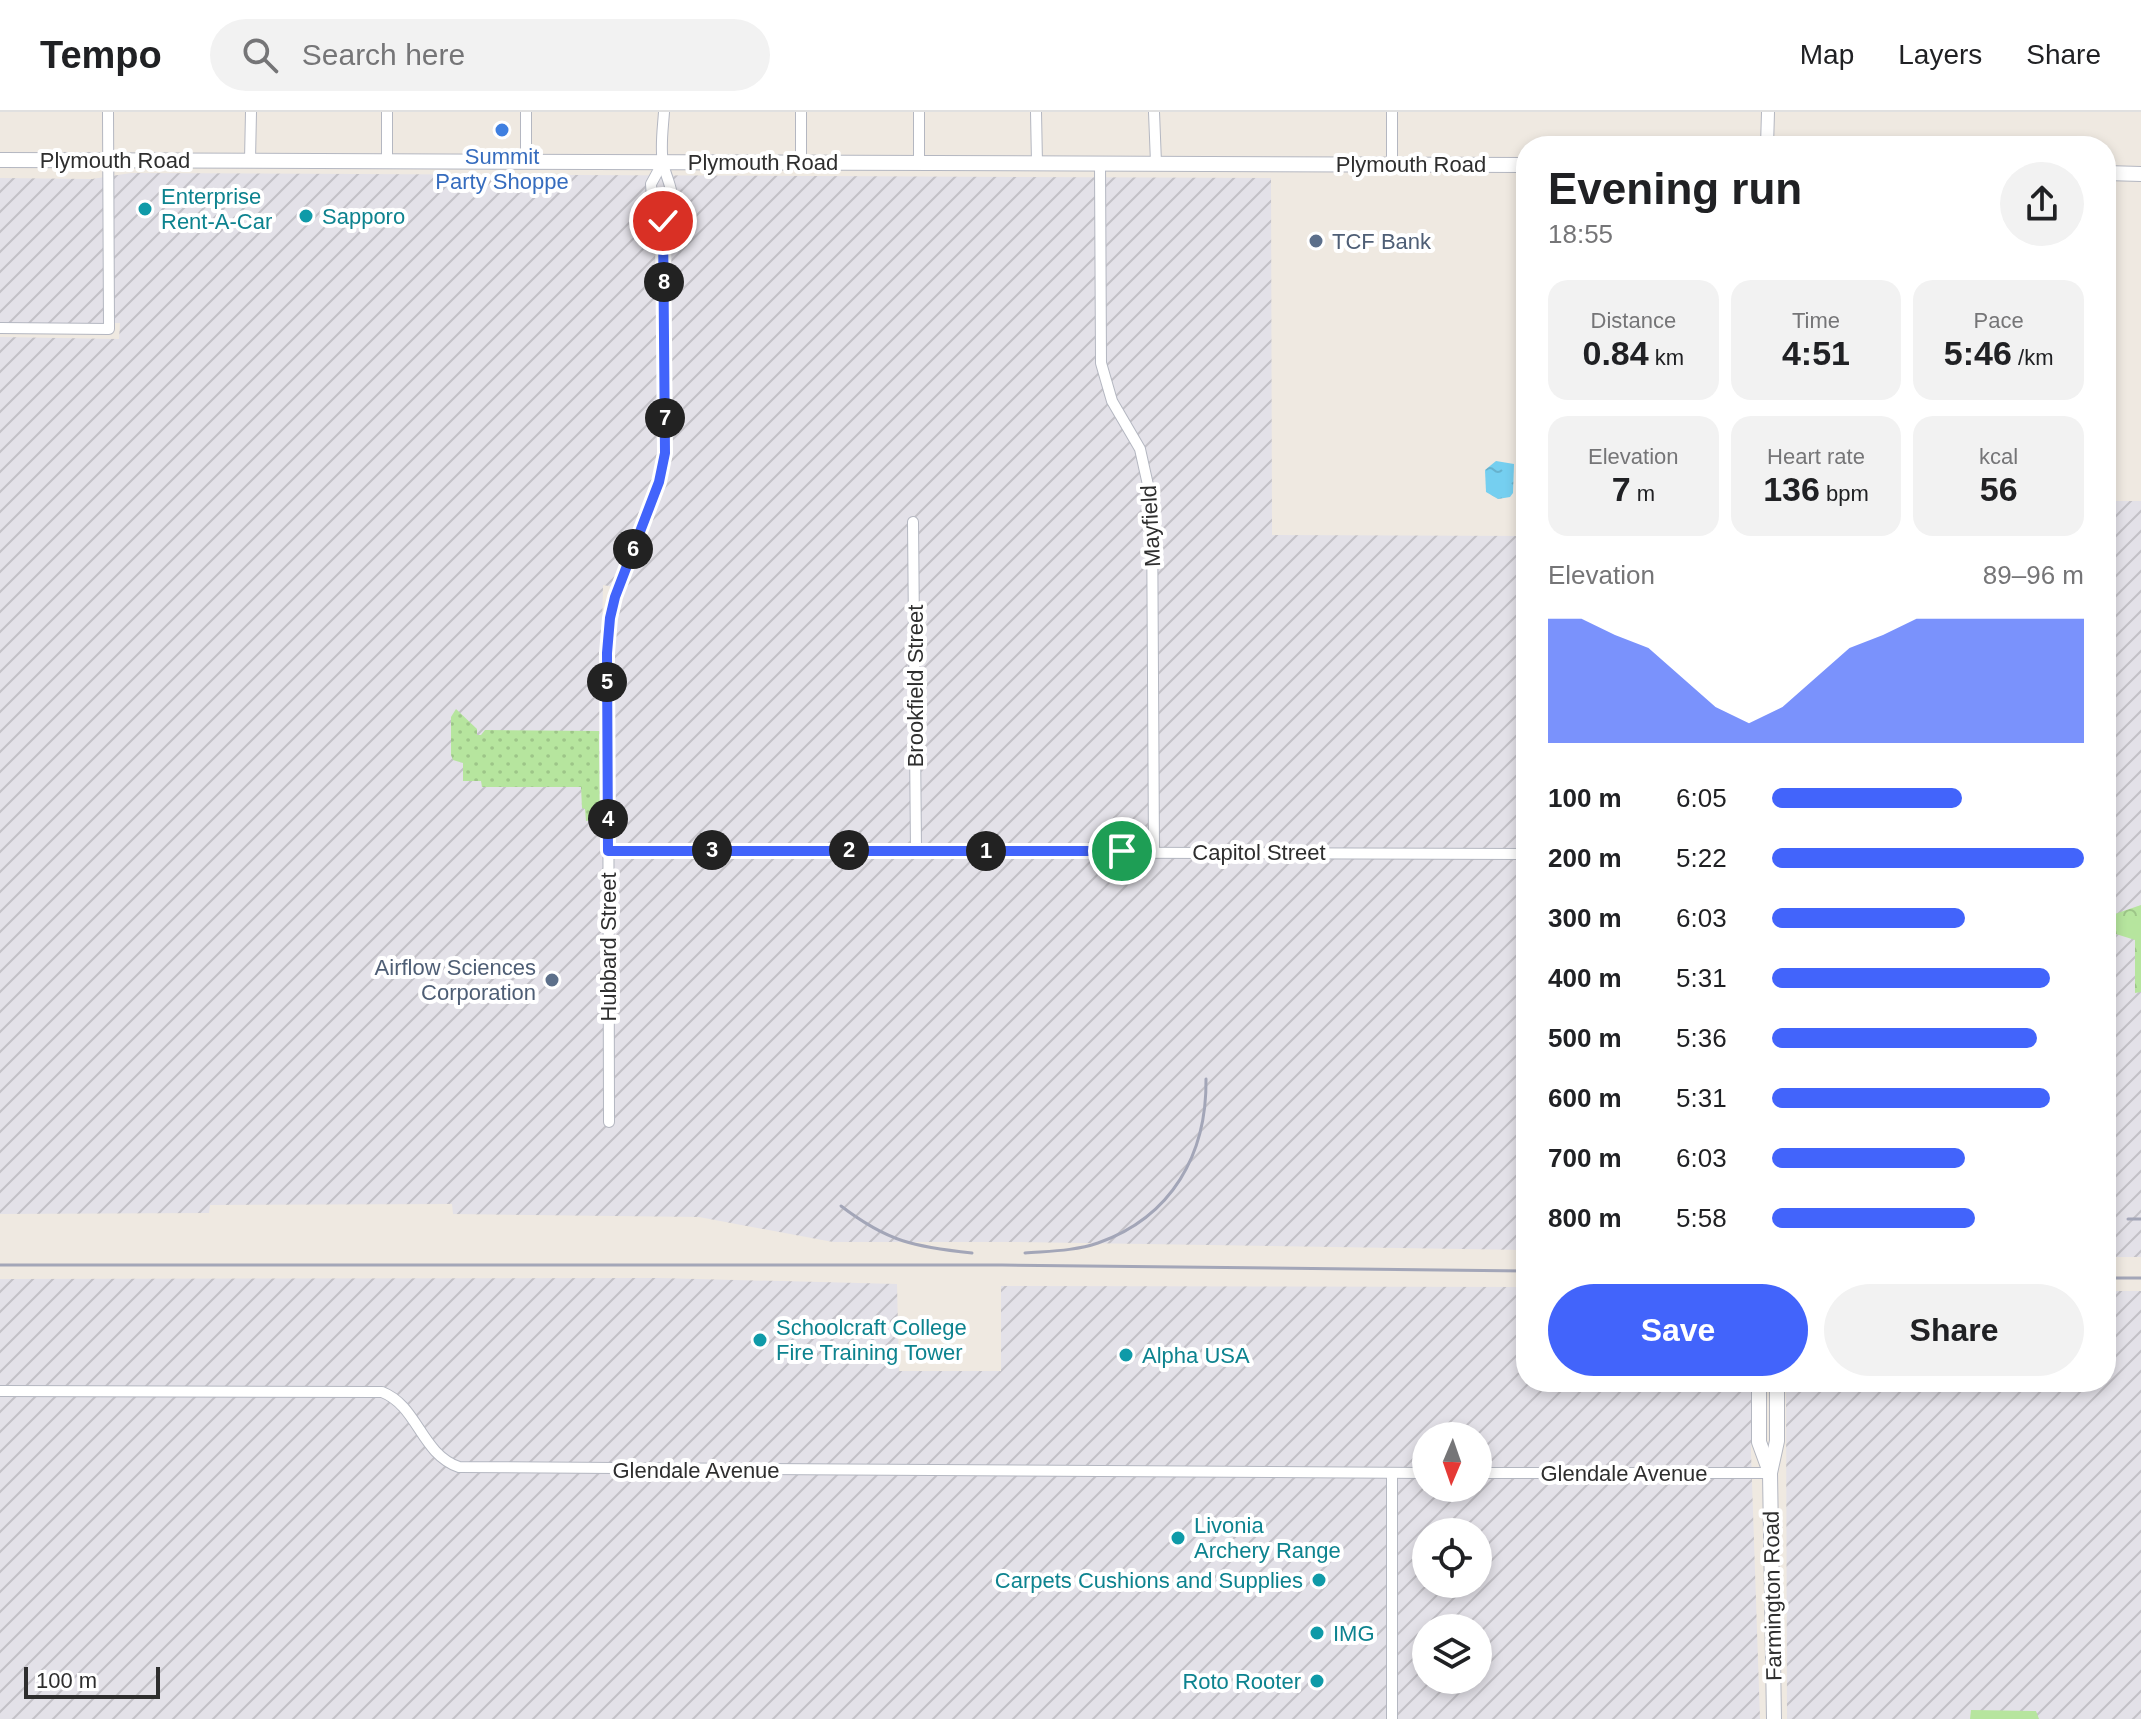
<!DOCTYPE html>
<html lang="en">
<head>
<meta charset="utf-8">
<style>
	body { margin:0; font-family:Arial,sans-serif; background:#f2f2f2; color:#202124; height:100vh; display:flex; flex-direction:column; font-size:30px; white-space:nowrap }
	* { box-sizing:border-box; margin:0 }
	p { font-size:26px; color:#757577 }
	.icon { flex:none; width:44px; height:44px; fill:none; stroke:currentColor; stroke-width:2; stroke-linecap:round; stroke-linejoin:round }
	.map { position:relative; flex:1; overflow:hidden }
	.side { position:absolute; left:1516px; top:24px; width:600px; height:1256px; display:flex; flex-direction:column; background:#fff; border-radius:32px; box-shadow:0 4px 12px #0003 }
	.side>* { flex:none }
	.needle { width:52px; rotate:182deg }
	.tools { position:absolute; left:1412px; top:1310px; display:grid; gap:16px }
	.tools a { display:grid; place-items:center; width:80px; height:80px; border-radius:50%; background:#fff; box-shadow:0 4px 12px #0003; font-size:40px }
	.scale { position:absolute; left:24px; bottom:20px; width:136px; box-sizing:border-box; padding-left:8px; border:4px solid #2e2e2e; border-top:0; font-size:22px; line-height:28px; white-space:nowrap; color:#2e2e2e; -webkit-text-stroke:6px #fff; paint-order:stroke }
	.pin { position:absolute; display:grid; place-items:center; width:68px; height:68px; color:#fff; margin:-34px; border:4px solid #fff; border-radius:50%; box-shadow:0 2px 8px #0007 }
	.km { position:absolute; width:40px; height:40px; margin:-20px; border-radius:50%; background:#222; color:#fff; font-size:22px; line-height:40px; text-align:center }
	.round { display:grid; place-items:center; flex:none; width:84px; height:84px; border-radius:42px; background:#f2f2f2 }
	.summary { display:flex; align-items:center; justify-content:space-between; height:136px; padding:0 32px }
	h1 { font-size:44px; font-weight:700; line-height:60px }
	.metrics { display:grid; grid-template-columns:repeat(3,1fr); gap:12px; height:136px; padding:8px 32px }
	.metrics div { display:grid; align-content:center; border-radius:20px; background:#f2f2f2; text-align:center }
	.metrics b { font-size:34px; font-weight:700 }
	.metrics small { font-size:22px; font-weight:400 }
	.metrics p { font-size:22px }
	.chart { height:224px; padding:16px 32px }
	.chart p { display:flex; justify-content:space-between }
	.chart svg { width:100%; height:144px; margin-top:8px; fill:#4264fb; opacity:.7 }
	.primary-button { display:flex; gap:16px; margin-top:auto; padding:16px 32px }
	.primary-button a { flex:1; height:92px; border-radius:48px; background:#4264fb; color:#fff; font-size:32px; font-weight:700; line-height:92px; text-align:center }
	.primary-button a+a { background:#f2f2f2; color:#202124 }
	ul { padding:0 32px; list-style:none; font-size:26px }
	li { display:grid; grid-template-columns:128px 96px 1fr; align-items:center; height:60px }
	li i { height:20px; border-radius:10px; background:#4264fb }
	header { display:flex; align-items:center; gap:48px; box-sizing:border-box; height:112px; padding:0 40px; background:#fff; border-bottom:2px solid #e0e0e0 }
	header strong { font-size:38px }
	nav { display:flex; gap:44px; margin-inline-start:auto; font-size:28px }
	.search { width:560px; height:72px; background:#f2f2f2; display:flex; align-items:center; gap:20px; box-sizing:border-box; padding:0 28px; border-radius:44px; color:#757577; font-size:30px }
	.map>svg:first-child { display:block }
</style>
</head>
<body>
<header>
<strong>Tempo</strong>
<div class="search"><svg class="icon" aria-label="search" viewBox="0 0 24 24"><circle cx="10" cy="10" r="6"/><path d="M15 15l6 6"/></svg>Search here</div>
<nav><a>Map</a><a>Layers</a><a>Share</a></nav>
</header>
<div class="map">
<svg width="2141" height="1607" viewBox="0 0 2141 1607">
	<defs>
		<pattern id="industrial-furrows" width="10" height="10" patternUnits="userSpaceOnUse" patternTransform="scale(2)"><rect width="10" height="10" fill="#e3e1e8"/><path d="M-1 1l2-2M0 10L10 0M9 11l2-2" fill="none" stroke="#c3c1c7"/></pattern>
		<pattern id="grass-dots" width="8" height="8" patternUnits="userSpaceOnUse" patternTransform="scale(2)"><rect width="8" height="8" fill="#b6e59e"/><path d="M2 2h.1M6 6h.1" fill="none" stroke="#9dc588" stroke-width="1.8" stroke-linecap="round"/></pattern>
		<pattern id="forest-crowns" width="20" height="18" patternUnits="userSpaceOnUse" patternTransform="scale(2)"><rect width="20" height="18" fill="#b6e59e"/><path d="M2 6a3 3 0 1 1 6 0M12 15a3 3 0 1 1 6 0" fill="none" stroke="#9dc588"/></pattern>
		<pattern id="water-ripples" width="26" height="14" patternUnits="userSpaceOnUse" patternTransform="scale(2)"><rect width="26" height="14" fill="#75cff0"/><path d="M2 4q2-2 4 0t4 0M15 11q2-2 4 0t4 0" fill="none" stroke="#66b2ce"/></pattern>
	</defs>
	<rect width="100%" height="100%" fill="#efe9e1"/>
	<!-- industrial -->
	<g fill="url(#industrial-furrows)" fill-rule="evenodd">
		<path d="M131,61L1271,66L1272,423L1526,424V1138L1018,1130H833L699,1105L453,1102L452,1092L210,1093L209,1101L0,1102V225L119,227L120,211H0V66L92,67ZM603,473L625,477L613,528L614,617L600,618Z"/>
		<polygon points="2106,244 2113,244 2115,389 2141,389 2141,1145 2106,1145"/>
		<path d="M659,1166L897,1172L899,1259H1001V1174L1526,1175V1270H1751V1340L1760,1607H0V1167ZM1426,1324H1478V1376H1426ZM1426,1420H1478V1472H1426ZM1426,1516H1478V1568H1426Z"/>
		<polygon points="2106,1179 2141,1179 2141,1607 1787,1607 1786,1270 2106,1270"/>
	</g>
	<!-- grass -->
	<polygon fill="url(#grass-dots)" points="456,597 477,617 477,623 481,623 485,618 599,619 600,706 586,709 585,697 582,696 581,675 482,675 481,669 463,669 463,651 453,648 451,643 451,605"/>
	<!-- forest -->
	<g fill="url(#forest-crowns)">
		<polygon points="2141,793 2141,880 2135,881 2135,828 2116,822 2106,823 2106,805"/>
		<polygon points="1971,1598 2036,1599 2039,1607 1970,1607"/>
	</g>
	<!-- water -->
	<polygon fill="url(#water-ripples)" points="1496,349 1514,352 1513,381 1510,385 1498,387 1486,380 1485,358"/>
	<g fill="none" stroke-linecap="round" stroke-linejoin="round">
		<!-- minor casing -->
		<g stroke="#b4b7c1" stroke-width="12">
			<g id="minor">
				<polyline points="1036,0 1037,51"/>
				<polyline points="1154,0 1156,51"/>
				<polyline points="250,48 251,0"/>
				<polyline points="387,49 387,0"/>
				<polyline points="526,49 526,0"/>
				<polyline points="663,50 651,72 653,100 663,109"/>
				<polyline points="801,50 801,0"/>
				<polyline points="919,50 919,0"/>
				<polyline points="1100,51 1101,251 1112,289 1140,337 1152,391 1154,740"/>
				<polyline points="1392,52 1392,0"/>
				<polyline points="0,216 109,217 108,0"/>
				<polyline points="913,410 916,738"/>
				<polyline points="608,739 1526,742"/>
				<path d="M609,1010L608,524C616,460 654,404 665,341L663,109C681,87 668,74 663,51C660,35 663,16 664,0"/>
				<path d="M0,1279L382,1280C418,1294 421,1342 459,1355L1426,1361"/>
				<polyline points="1478,1361 1770,1361"/>
				<polyline points="1392,1607 1392,1361"/>
			</g>
		</g>
		<!-- tertiary casing -->
		<g stroke="#b4b7c1" stroke-width="14">
			<polyline id="tertiary" points="1767,34 1768,0"/>
		</g>
		<!-- secondary casing -->
		<g stroke="#b4b7c1" stroke-width="16">
			<g id="secondary">
				<polyline points="0,48 1526,53"/>
				<polyline points="2106,61 2141,62"/>
				<polyline points="1759,1270 1759,1330 1770,1360"/>
				<polyline points="1774,1607 1770,1361 1777,1329 1777,1270"/>
			</g>
		</g>
		<!-- minor -->
		<use href="#minor" stroke="#fff" stroke-width="10"/>
		<!-- tertiary -->
		<use href="#tertiary" stroke="#fff" stroke-width="12"/>
		<!-- secondary -->
		<use href="#secondary" stroke="#fff" stroke-width="14"/>
		<!-- rail -->
		<g stroke="#a3a6b8" stroke-width="3">
			<path d="M841,1094C888,1130 915,1135 972,1141"/>
			<polyline points="2128,1107 2141,1107"/>
			<path d="M1025,1141C1049,1139 1075,1139 1098,1131C1172,1105 1207,1042 1206,967"/>
			<polyline points="0,1153 1002,1153 1526,1159"/>
			<polyline points="2106,1166 2141,1166"/>
		</g>
	</g>
	<g fill="none" stroke-linecap="round" stroke-linejoin="round">
		<!-- route casing -->
		<g stroke="#fff" stroke-width="16">
			<polyline id="route" points="663,109 665,341 659,370 615,485 610,506 607,541 608,739 1122,739"/>
		</g>
		<!-- route -->
		<use href="#route" stroke="#4264fb" stroke-width="10"/>
	</g>
	<!-- markers -->
	<circle fill="#3f7fe0" stroke="#fff" stroke-width="3" cx="502" cy="18" r="8"/>
	<g fill="#0f9aa8" stroke="#fff" stroke-width="3">
		<circle cx="145" cy="97" r="8"/>
		<circle cx="306" cy="104" r="8"/>
		<circle cx="760" cy="1228" r="8"/>
		<circle cx="1126" cy="1243" r="8"/>
		<circle cx="1178" cy="1426" r="8"/>
		<circle cx="1319" cy="1468" r="8"/>
		<circle cx="1317" cy="1521" r="8"/>
		<circle cx="1317" cy="1569" r="8"/>
	</g>
	<g fill="#5c6f8a" stroke="#fff" stroke-width="3">
		<circle cx="1316" cy="129" r="8"/>
		<circle cx="552" cy="868" r="8"/>
	</g>
	<g text-anchor="middle" stroke-width="8" stroke-linejoin="round" paint-order="stroke">
		<!-- shop labels -->
		<g font-size="22" fill="#366cbe" stroke="#fff">
			<text x="502" y="52">Summit<tspan x="502" dy="25">Party Shoppe</tspan></text>
		</g>
		<!-- street labels -->
		<g font-size="22" fill="#2e2e2e" stroke="#fff">
			<text x="115" y="56">Plymouth Road</text>
			<text x="763" y="58">Plymouth Road</text>
			<text x="1411" y="60">Plymouth Road</text>
			<text transform="translate(1150 414) rotate(-93)" y="8">Mayfield</text>
			<text transform="translate(915 574) rotate(-90)" y="8">Brookfield Street</text>
			<text x="1259" y="748">Capitol Street</text>
			<text transform="translate(608 835) rotate(-90)" y="8">Hubbard Street</text>
			<text x="696" y="1366">Glendale Avenue</text>
			<text x="1624" y="1369">Glendale Avenue</text>
			<text transform="translate(1772 1484) rotate(-91)" y="8">Farmington Road</text>
		</g>
		<!-- culture labels -->
		<g font-size="22" fill="#0d838f" stroke="#fff" text-anchor="start">
			<text x="161" y="92">Enterprise<tspan x="161" dy="25">Rent-A-Car</tspan></text>
			<text x="322" y="112">Sapporo</text>
			<text x="776" y="1223">Schoolcraft College<tspan x="776" dy="25">Fire Training Tower</tspan></text>
			<text x="1142" y="1251">Alpha USA</text>
			<text x="1194" y="1421">Livonia<tspan x="1194" dy="25">Archery Range</tspan></text>
			<text x="1303" y="1476" text-anchor="end">Carpets Cushions and Supplies</text>
			<text x="1333" y="1529">IMG</text>
			<text x="1301" y="1577" text-anchor="end">Roto Rooter</text>
		</g>
		<!-- service labels -->
		<g font-size="22" fill="#4e5e75" stroke="#fff" text-anchor="start">
			<text x="1332" y="137">TCF Bank</text>
			<text x="536" y="863" text-anchor="end">Airflow Sciences<tspan x="536" dy="25">Corporation</tspan></text>
		</g>
	</g>
</svg>
<div class="tools">
<a><svg class="needle" viewBox="-14 -14 28 28"><path d="M0-13l5 13h-10z" fill="#e53935"/><path d="M0 13l5-13h-10z" fill="#757577"/></svg></a>
<a><svg class="icon" aria-label="locate" viewBox="0 0 24 24"><circle cx="12" cy="12" r="6"/><path d="M12 2v4M12 18v4M2 12h4M18 12h4"/></svg></a>
<a><svg class="icon" aria-label="layers" viewBox="0 0 24 24"><path d="M12 4l9 5-9 5-9-5zM3 14l9 5 9-5"/></svg></a>
</div>
<div class="scale">100 m</div>
<div class="pin" style="left:1122px;top:739px;background:#1e9e55"><svg class="icon" aria-label="arrive" viewBox="0 0 24 24"><path d="M6 21V4h12l-3 4 3 4H6"/></svg></div>
<div class="pin" style="left:663px;top:109px;background:#d93025"><svg class="icon" aria-label="check" viewBox="0 0 24 24"><path d="M5 12l5 5 9-10"/></svg></div>
<b class="km" style="left:986px;top:739px">1</b>
<b class="km" style="left:849px;top:738px">2</b>
<b class="km" style="left:712px;top:738px">3</b>
<b class="km" style="left:608px;top:707px">4</b>
<b class="km" style="left:607px;top:570px">5</b>
<b class="km" style="left:633px;top:437px">6</b>
<b class="km" style="left:665px;top:306px">7</b>
<b class="km" style="left:664px;top:170px">8</b>
<section class="side">
<div class="summary"><div><h1>Evening run</h1><p>18:55</p></div><a class="round"><svg class="icon" aria-label="share" viewBox="0 0 24 24"><path d="M12 15V3M7 8l5-5 5 5M5 13v7h14v-7"/></svg></a></div>
<div class="metrics">
<div><p>Distance</p><b>0.84<small> km</small></b></div>
<div><p>Time</p><b>4:51</b></div>
<div><p>Pace</p><b>5:46<small> /km</small></b></div>
</div>
<div class="metrics">
<div><p>Elevation</p><b>7<small> m</small></b></div>
<div><p>Heart rate</p><b>136<small> bpm</small></b></div>
<div><p>kcal</p><b>56</b></div>
</div>
<div class="chart"><p><span>Elevation</span>89–96 m</p>
<svg viewBox="0 0 160 44" preserveAspectRatio="none"><path d="M0 44V6L10 6L20 11L30 15L40 24L50 33L60 38L70 33L80 24L90 15L100 11L110 6L120 6L130 6L140 6L150 6L160 6V44z"/></svg>
</div>
<ul>
<li><b>100 m</b>6:05<i style="width:61%"></i></li>
<li><b>200 m</b>5:22<i style="width:100%"></i></li>
<li><b>300 m</b>6:03<i style="width:62%"></i></li>
<li><b>400 m</b>5:31<i style="width:89%"></i></li>
<li><b>500 m</b>5:36<i style="width:85%"></i></li>
<li><b>600 m</b>5:31<i style="width:89%"></i></li>
<li><b>700 m</b>6:03<i style="width:62%"></i></li>
<li><b>800 m</b>5:58<i style="width:65%"></i></li>
</ul>
<div class="primary-button"><a>Save</a><a>Share</a></div>
</section>
</div>
</body>
</html>
